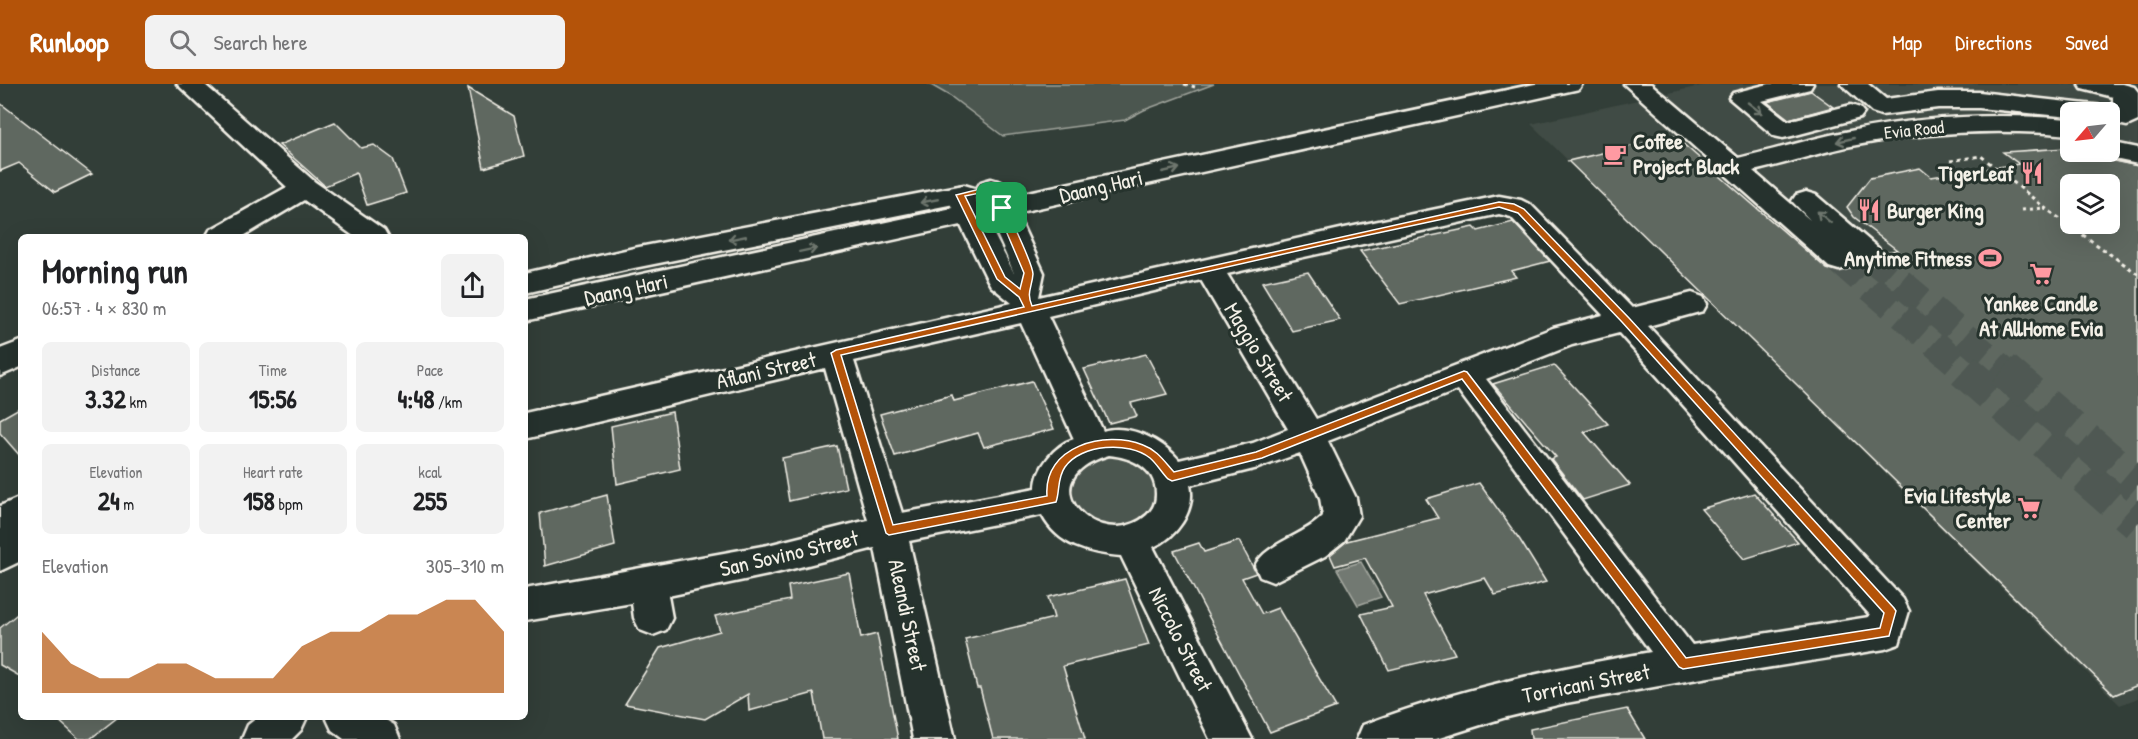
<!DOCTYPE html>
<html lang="en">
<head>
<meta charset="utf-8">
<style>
	body { margin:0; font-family:"Patrick Hand",sans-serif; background:#f2f2f2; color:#202124; height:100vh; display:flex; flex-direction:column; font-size:22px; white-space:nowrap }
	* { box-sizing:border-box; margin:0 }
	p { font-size:20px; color:#757577 }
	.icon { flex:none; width:33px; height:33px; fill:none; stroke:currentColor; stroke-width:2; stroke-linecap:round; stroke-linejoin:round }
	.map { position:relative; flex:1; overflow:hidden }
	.details { position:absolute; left:18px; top:150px; width:510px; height:486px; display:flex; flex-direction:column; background:#fff; border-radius:9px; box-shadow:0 6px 24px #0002 }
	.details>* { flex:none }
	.needle { width:39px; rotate:242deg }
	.tools { position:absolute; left:2060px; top:18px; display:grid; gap:12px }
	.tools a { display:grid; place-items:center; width:60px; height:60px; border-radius:9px; background:#fff; box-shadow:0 6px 24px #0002; font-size:30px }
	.pin { position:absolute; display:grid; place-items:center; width:51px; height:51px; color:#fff; margin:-26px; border-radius:12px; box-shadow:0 3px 9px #0006 }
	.round { display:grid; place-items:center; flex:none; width:63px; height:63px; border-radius:9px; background:#f2f2f2 }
	.summary { display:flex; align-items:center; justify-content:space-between; height:102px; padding:0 24px }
	h1 { font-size:33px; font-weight:700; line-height:45px }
	.figures { display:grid; grid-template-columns:repeat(3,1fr); gap:9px; height:102px; padding:6px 24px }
	.figures div { display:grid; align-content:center; border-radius:9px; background:#f2f2f2; text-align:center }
	.figures b { font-size:26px; font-weight:700 }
	.figures small { font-size:16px; font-weight:400 }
	.figures p { font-size:16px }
	.chart { height:168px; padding:12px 24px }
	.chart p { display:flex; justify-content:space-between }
	.chart svg { width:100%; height:108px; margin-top:6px; fill:#b45309; opacity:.7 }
	header { display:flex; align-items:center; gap:36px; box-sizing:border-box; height:84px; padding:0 30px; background:#b45309; color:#fff }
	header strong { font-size:28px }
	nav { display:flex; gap:33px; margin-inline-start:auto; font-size:21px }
	.search { width:420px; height:54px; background:#f2f2f2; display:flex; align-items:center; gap:15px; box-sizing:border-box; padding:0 21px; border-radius:9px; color:#757577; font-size:22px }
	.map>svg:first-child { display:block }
</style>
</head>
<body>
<header>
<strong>Runloop</strong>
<div class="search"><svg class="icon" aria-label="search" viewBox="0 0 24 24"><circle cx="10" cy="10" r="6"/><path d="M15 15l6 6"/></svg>Search here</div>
<nav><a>Map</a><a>Directions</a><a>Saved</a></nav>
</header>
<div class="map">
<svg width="2138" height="655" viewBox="0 0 2138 655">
	<rect width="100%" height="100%" fill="#323e38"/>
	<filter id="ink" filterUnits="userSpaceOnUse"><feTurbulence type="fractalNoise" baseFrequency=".0167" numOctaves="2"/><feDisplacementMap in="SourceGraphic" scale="12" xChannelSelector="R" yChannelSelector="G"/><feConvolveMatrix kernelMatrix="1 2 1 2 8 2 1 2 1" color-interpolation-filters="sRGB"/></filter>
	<g filter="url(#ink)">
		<!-- built -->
		<path fill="#404b44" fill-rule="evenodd" d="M1709,0H2138V614L2120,621L1531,40ZM2070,28H2109V68H2070ZM2070,100H2109V140H2070Z"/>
		<!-- green -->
		<g fill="#4c564f" stroke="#a0a49c" stroke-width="1.5">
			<polygon points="929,0 1214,0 1144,26 1125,36 1003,52 950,12"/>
			<path d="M1113,372C1139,377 1174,399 1149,428C1104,479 1017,385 1113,372Z"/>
		</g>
		<!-- water -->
		<polygon fill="#727972" stroke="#a6a9a1" stroke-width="1.5" points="1361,478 1381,513 1358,521 1337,485"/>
		<!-- building -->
		<g fill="#5f6861" stroke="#f4f1e8" stroke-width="1.5" fill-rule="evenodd">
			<polygon points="468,4 514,32 524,72 484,84"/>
			<polygon points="1811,7 1833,23 1789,35 1767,18"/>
			<polygon points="0,19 92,90 55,108 19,79 0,87"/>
			<polygon points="335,38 361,64 374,61 393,75 406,109 367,121 356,89 325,102 279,61"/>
			<path d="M1674,52L1827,185L1838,188L1850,185L1855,178L1867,182L1879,180L1885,172L1884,168L1897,166L1854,133L1847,123L1870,94L1920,84L1931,93L2019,80L2003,68L2067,64L2070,65V68L2096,70L2100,74L2138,82V601L2114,611L1568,77ZM2070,100H2109V140H2070Z"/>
			<polygon points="1513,138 1550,177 1511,187 1516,193 1400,220 1360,167 1474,143 1478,147"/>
			<polygon points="1308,188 1340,236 1292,247 1262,198"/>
			<polygon points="1146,270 1167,310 1131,319 1137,332 1109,339 1084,285"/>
			<polygon points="1554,281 1608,340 1584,348 1630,401 1583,416 1551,375 1556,373 1493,300"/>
			<polygon points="1032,297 1054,345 984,363 978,349 895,372 880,330 952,311 954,317"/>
			<polygon points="21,323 21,373 0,349 0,335"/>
			<polygon points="672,328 680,385 617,400 611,342"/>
			<polygon points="837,362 846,404 789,417 782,374"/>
			<polygon points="1479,399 1520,456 1546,498 1495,511 1485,494 1423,511 1455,570 1389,586 1361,530 1392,523 1365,474 1335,482 1330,471 1347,457 1438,434 1426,415"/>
			<polygon points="1754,409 1798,458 1744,475 1701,425"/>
			<polygon points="607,411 615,462 545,482 540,429"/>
			<polygon points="1239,457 1256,489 1242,494 1262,530 1278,524 1336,623 1270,648 1174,467 1199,459 1204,468"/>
			<polygon points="849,489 861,554 877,550 898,655 822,655 814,609 749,627 748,610 705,635 625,620 660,564 720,547 715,532 790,516 788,502"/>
			<polygon points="1125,495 1149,561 1063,582 1085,655 993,655 980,604 977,604 965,555 1054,534 1048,513"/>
			<polygon points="21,527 21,593 0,581 0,544"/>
			<polygon points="1627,625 1645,655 1531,655 1530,645"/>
			<polygon points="55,633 118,633 90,655 79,655"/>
		</g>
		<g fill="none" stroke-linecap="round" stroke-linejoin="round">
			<!-- minor-tunnel-far1 -->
			<g stroke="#4f5952" stroke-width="28" stroke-dasharray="28 14" stroke-linecap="butt">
				<polyline points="1868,171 2005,287"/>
				<polyline points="1839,176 1966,287"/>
			</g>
			<!-- minor-tunnel -->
			<g stroke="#4f5952" stroke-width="36" stroke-dasharray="36 18" stroke-linecap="butt">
				<polyline points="1964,286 2138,439"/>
				<polyline points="2003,286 2138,401"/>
			</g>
			<!-- minor casing -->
			<g stroke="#f4f1e8" stroke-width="5">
				<g id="minor">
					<polygon points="177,0 204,0 315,98 384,146 388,153 355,153 304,116 242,153 206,153 210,146 287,103"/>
					<path d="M1624,0H1651L1738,74C1775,66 1812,54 1850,47C1923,32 1996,29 2070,35V51C1995,44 1920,48 1846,63C1815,70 1784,80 1753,87L1810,136L1792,117L1796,111L1806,108L1816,111L1878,164L1883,171L1878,178C1867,181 1860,180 1851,172L1854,176L1849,183L1839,186L1829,183Z"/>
					<polygon points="1769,0 1813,0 1810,5 1762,17 1788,37 1851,21 1860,24 1864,29 1860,34 1792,52 1783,54 1774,52 1729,14 1733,9"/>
					<polygon points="1841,0 1868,0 1886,15 1938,8 1979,8 2113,23 2113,13 2082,5 2079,0 2123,0 2134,3 2138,8 2138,37 2127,42 2109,38 2109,28 2070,28 2070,33 1979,24 1938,24 1881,31 1872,28"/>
					<polygon points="2109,58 2138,64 2138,80 2100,72 2097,68 2109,68"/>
					<path d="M991,95L1001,98L1005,104L1044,189L1039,213L1345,144L1499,112L1521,116L1531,121L1632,224L1692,209L1703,213L1707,220L1703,227L1648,242L1903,515L1909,527L1899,560L1885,565L1703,594L1566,619L1503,634L1436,655H1357L1363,641C1456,605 1553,585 1651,568L1458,306L1328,357L1356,414L1359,432L1344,457L1325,472L1273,498L1260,493L1255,482C1266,459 1304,452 1323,432L1320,414L1300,369L1258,384L1190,401C1196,427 1176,454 1153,463L1252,655H1210L1121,472C1089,469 1058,462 1042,431L909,457L955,655H913L875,464L768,491L668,512L672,534L666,546L653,551L640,546L634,534L632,519L525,537V505L768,461L868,436L825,284L525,355V329L1012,219L991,202L987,195L946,111L950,105L960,102L970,105L1014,189L977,104L981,98ZM1499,130L1511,133L1603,231L1553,244L1316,335L1227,190ZM1201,196L1288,345L1253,359L1179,376C1163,357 1129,339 1103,347L1048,232ZM1021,239L1074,355C1055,361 1036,384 1036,404L902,429L854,277ZM1619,249L1870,531L1869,533L1692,561L1486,295L1572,261ZM1109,371C1131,373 1157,384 1156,411C1156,419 1153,425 1147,431C1100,472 1023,396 1109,371Z"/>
					<polygon points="21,257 21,283 0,292 0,265"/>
					<polygon points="258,633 307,633 301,646 292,655 242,655 248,641"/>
					<polygon points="326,633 381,633 394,641 400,655 344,655 332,646"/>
				</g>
			</g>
			<!-- major casing -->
			<g stroke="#f4f1e8" stroke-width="5">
				<g id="major">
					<polygon points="1535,0 1582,0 1579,5 1570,7 525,237 525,215"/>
					<polygon points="964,101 974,104 978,110 974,116 634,184 525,209 525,189 634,164"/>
					<polygon points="21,413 21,477 0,487 0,422"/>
				</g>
			</g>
			<!-- path -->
			<g stroke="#f4f1e8" stroke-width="3" stroke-dasharray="4 4" stroke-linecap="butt">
				<polyline points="1184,0 1195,3"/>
				<polyline points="1950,77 1981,72 2045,124 2138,190"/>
				<polyline points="2021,126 2045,124"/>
			</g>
			<!-- minor -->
			<use href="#minor" fill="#26332d" fill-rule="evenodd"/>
			<!-- major -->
			<use href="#major" fill="#26332d" fill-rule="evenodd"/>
		</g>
		<!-- one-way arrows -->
		<defs><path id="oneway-shaft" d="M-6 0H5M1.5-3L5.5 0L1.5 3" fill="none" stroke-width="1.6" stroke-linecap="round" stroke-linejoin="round" transform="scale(1.5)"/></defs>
		<g stroke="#6e766e">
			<use href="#oneway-shaft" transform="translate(1755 24) rotate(38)"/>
			<use href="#oneway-shaft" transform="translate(1845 56) rotate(167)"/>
			<use href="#oneway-shaft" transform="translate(1171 86) rotate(-13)"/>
			<use href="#oneway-shaft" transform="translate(929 117) rotate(169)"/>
			<use href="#oneway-shaft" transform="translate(1824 133) rotate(-139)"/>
			<use href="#oneway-shaft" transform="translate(737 154) rotate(169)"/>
			<use href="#oneway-shaft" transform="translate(808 166) rotate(-12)"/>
		</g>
	</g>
	<!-- route -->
	<path fill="#b45309" stroke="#fff" stroke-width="1.5" fill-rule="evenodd" d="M992,102C999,106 1033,181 1033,190C1032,204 1026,208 1032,222L1499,118L1514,120L1524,125L1629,234L1894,524L1896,527L1889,552L1683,585L1679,583L1462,295L1262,374L1172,397L1168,395C1162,389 1157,380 1150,374C1129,357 1081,360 1065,383C1057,394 1060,407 1056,418L889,451L886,449L831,269L836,266L1024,223L1019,213L997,195L956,111ZM989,107L1024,189L1020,205L1005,193L965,112ZM1499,123L1518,129L1622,238L1884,529L1880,544L1686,574L1467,288L1464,287L1256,368L1174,388C1164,377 1157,366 1143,361C1105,346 1043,362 1047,412L893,441L841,271L1345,156Z"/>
	<!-- icons -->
	<defs>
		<g id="cafe-bare" transform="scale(1.8)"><path d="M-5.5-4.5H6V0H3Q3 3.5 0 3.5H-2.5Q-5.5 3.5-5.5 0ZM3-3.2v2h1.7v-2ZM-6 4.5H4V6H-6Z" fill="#ff9aa2" stroke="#26332d" stroke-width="2.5" paint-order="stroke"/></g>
		<g id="restaurant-bare" transform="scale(1.8)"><path d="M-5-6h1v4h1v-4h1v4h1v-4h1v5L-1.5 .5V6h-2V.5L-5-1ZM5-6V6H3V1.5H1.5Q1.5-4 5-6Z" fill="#ff9aa2" stroke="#26332d" stroke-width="2.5" paint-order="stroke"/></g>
		<g id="stadium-bare" transform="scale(1.8)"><path d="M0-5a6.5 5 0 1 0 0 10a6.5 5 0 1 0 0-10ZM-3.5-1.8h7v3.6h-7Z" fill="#ff9aa2" stroke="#26332d" stroke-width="2.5" paint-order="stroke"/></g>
		<g id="supermarket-bare" transform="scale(1.8)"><path d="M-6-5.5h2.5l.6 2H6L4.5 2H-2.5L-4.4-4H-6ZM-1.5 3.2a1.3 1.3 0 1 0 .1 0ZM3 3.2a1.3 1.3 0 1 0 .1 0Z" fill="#ff9aa2" stroke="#26332d" stroke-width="2.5" paint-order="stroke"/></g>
	</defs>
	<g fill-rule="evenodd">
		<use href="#cafe-bare" x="1615" y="70"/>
		<use href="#restaurant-bare" x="2032" y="89"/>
		<use href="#restaurant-bare" x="1869" y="126"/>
		<use href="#stadium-bare" x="1990" y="174"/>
		<use href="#supermarket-bare" x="2041" y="190"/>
		<use href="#supermarket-bare" x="2029" y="424"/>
	</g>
	<g text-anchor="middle" stroke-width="6" stroke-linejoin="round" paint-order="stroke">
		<!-- far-street labels -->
		<g font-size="18" fill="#f4f1e8" stroke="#26332d">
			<text transform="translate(1914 46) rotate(-6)" y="6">Evia Road</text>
		</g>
		<!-- poi labels -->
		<g font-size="22" font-weight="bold" fill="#f4f1e8" stroke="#26332d" text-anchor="end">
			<text x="1633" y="65" text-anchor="start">Coffee<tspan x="1633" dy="25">Project Black</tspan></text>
			<text x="2014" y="97">TigerLeaf</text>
			<text x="1887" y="134" text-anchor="start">Burger King</text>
			<text x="1972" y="182">Anytime Fitness</text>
			<text x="2041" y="227" text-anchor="middle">Yankee Candle<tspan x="2041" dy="25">At AllHome Evia</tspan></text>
			<text x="2011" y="419">Evia Lifestyle<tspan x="2011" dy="25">Center</tspan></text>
		</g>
		<!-- street labels -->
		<g font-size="22" fill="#f4f1e8" stroke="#26332d">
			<text transform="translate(1101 102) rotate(-13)" y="8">Daang Hari</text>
			<text transform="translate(626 205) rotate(-12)" y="8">Daang Hari</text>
			<text transform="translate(1259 268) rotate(59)" y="8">Maggio Street</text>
			<text transform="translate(766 286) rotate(-13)" y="8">Aflani Street</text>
			<text transform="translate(789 469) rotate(-13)" y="8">San Sovino Street</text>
			<text transform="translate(908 531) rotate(78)" y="8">Aleandi Street</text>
			<text transform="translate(1181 555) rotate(63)" y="8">Niccolo Street</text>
			<text transform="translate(1586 599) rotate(-11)" y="8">Torricani Street</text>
		</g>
	</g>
</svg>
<div class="tools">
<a><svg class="needle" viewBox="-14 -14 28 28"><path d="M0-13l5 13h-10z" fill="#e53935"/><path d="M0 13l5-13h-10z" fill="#757577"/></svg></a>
<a><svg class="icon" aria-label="layers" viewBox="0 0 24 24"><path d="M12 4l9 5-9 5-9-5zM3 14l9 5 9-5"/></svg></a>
</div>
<div class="pin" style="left:1002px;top:124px;background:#1e9e55"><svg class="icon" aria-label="arrive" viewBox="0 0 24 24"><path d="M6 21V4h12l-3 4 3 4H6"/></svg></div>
<section class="details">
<div class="summary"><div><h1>Morning run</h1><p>06:57 · 4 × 830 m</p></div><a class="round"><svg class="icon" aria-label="share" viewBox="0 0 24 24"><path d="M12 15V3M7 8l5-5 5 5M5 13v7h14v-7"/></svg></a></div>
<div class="figures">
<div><p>Distance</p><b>3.32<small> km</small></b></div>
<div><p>Time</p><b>15:56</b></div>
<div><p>Pace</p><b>4:48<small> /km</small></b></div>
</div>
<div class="figures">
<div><p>Elevation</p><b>24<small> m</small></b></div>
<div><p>Heart rate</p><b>158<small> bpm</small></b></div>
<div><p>kcal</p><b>255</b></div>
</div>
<div class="chart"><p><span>Elevation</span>305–310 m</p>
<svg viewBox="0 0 160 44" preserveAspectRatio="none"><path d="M0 44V19L10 32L20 38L30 38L40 32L50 32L60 38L70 38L80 38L90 25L100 19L110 19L120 12L130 12L140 6L150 6L160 19V44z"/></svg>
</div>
</section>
</div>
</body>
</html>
